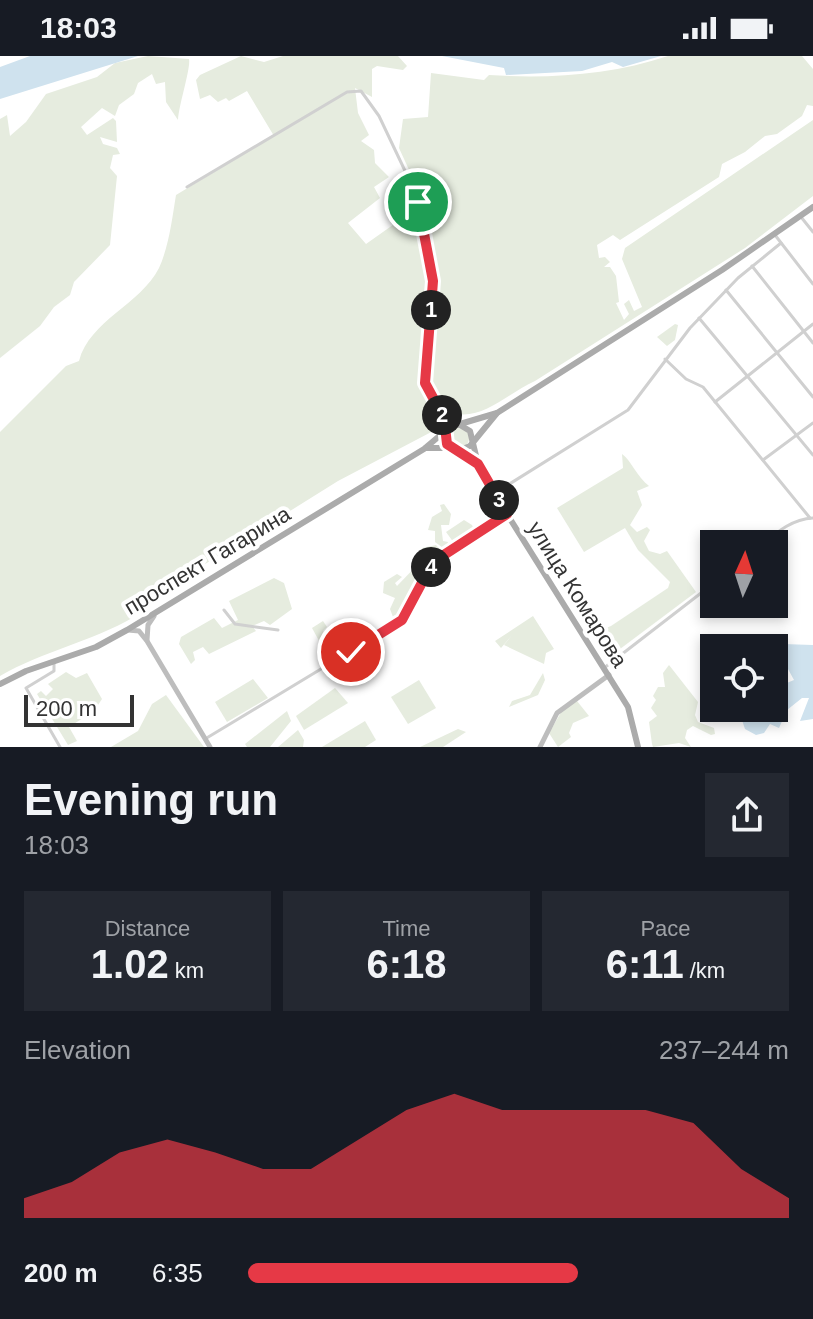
<!DOCTYPE html>
<html lang="en">
<head>
<meta charset="utf-8">
<style>
	body { margin:0; font-family:Helvetica,sans-serif; background:#242831; color:#f1f3f6; height:100vh; display:flex; flex-direction:column; font-size:30px; white-space:nowrap }
	* { box-sizing:border-box; margin:0 }
	p { font-size:26px; color:#9ea1a6 }
	.icon { flex:none; width:44px; height:44px; fill:none; stroke:currentColor; stroke-width:2; stroke-linecap:round; stroke-linejoin:round }
	.map { position:relative; height:691px; overflow:hidden }
	.panel { display:flex; flex-direction:column; background:#171b24; flex:1 }
	.panel>* { flex:none }
	.needle { width:52px; rotate:3deg }
	.buttons { position:absolute; left:700px; top:474px; display:grid; gap:16px }
	.buttons a { display:grid; place-items:center; width:88px; height:88px; border-radius:0px; background:#171b24; box-shadow:0 4px 12px #0003; font-size:40px }
	.scale { position:absolute; left:24px; bottom:20px; width:110px; box-sizing:border-box; padding-left:8px; border:4px solid #333; border-top:0; font-size:22px; line-height:28px; white-space:nowrap; color:#333; -webkit-text-stroke:6px #fff; paint-order:stroke }
	.pin { position:absolute; display:grid; place-items:center; width:68px; height:68px; color:#fff; margin:-34px; border:4px solid #fff; border-radius:50%; box-shadow:0 2px 8px #0007 }
	.km { position:absolute; width:40px; height:40px; margin:-20px; border-radius:50%; background:#222; color:#fff; font-size:22px; line-height:40px; text-align:center }
	.round { display:grid; place-items:center; flex:none; width:84px; height:84px; border-radius:0px; background:#242831 }
	.summary { display:flex; align-items:center; justify-content:space-between; height:136px; padding:0 24px }
	h1 { font-size:44px; font-weight:700; line-height:60px }
	.metrics { display:grid; grid-template-columns:repeat(3,1fr); gap:12px; height:136px; padding:8px 24px }
	.metrics div { display:grid; align-content:center; border-radius:0px; background:#242831; text-align:center }
	.metrics b { font-size:40px; font-weight:700 }
	.metrics small { font-size:22px; font-weight:400 }
	.metrics p { font-size:22px }
	.chart { height:224px; padding:16px 24px }
	.chart p { display:flex; justify-content:space-between }
	.chart svg { width:100%; height:144px; margin-top:8px; fill:#e63946; opacity:.7 }
	ul { padding:0 24px; list-style:none; font-size:26px }
	li { display:grid; grid-template-columns:128px 96px 1fr; align-items:center; height:60px }
	li i { height:20px; border-radius:10px; background:#e63946 }
	.status { display:flex; justify-content:space-between; align-items:center; height:56px; padding:0 40px; background:#171b24; direction:ltr }
	.status svg { height:22px; fill:currentColor }
	.map>svg:first-child { display:block }
</style>
</head>
<body>
<div class="status"><b>18:03</b><svg viewBox="0 0 49 12"><path d="M0 12V9h3v3zM5 12V6h3v6zM10 12V3h3v9zM15 12V0h3v12zM26 1h20v11H26zM47 4h2v5h-2z"/></svg></div>
<div class="map">
<svg width="813" height="691" viewBox="0 0 813 691">
	<rect width="100%" height="100%" fill="#fff"/>
	<!-- green -->
	<g fill="#e6ecdf">
		<path d="M148,0L189,3C191,12 179,48 178,64L166,46L165,26L156,28L152,18L138,27L134,38L119,49L115,60L102,52L81,71L87,79L113,62L116,65L117,86L100,81L103,88L117,92L120,98L113,99L110,112L117,120L110,189L74,226L70,239L54,251L40,270L0,302V63L7,59L10,80L26,66L46,38L97,21L115,7Z"/>
		<path d="M241,0L264,6L283,0H398L407,10L403,14L377,10L372,13V41L355,32L358,57L369,79L361,85L374,94L375,107L389,121L374,131L380,142L348,167L366,188L407,159C416,169 419,181 423,193C439,245 415,281 421,328C424,344 438,358 437,373L338,425L130,555L134,561C91,586 43,595 0,620V376L66,310L79,305C90,264 140,249 159,212C169,190 172,163 176,139L274,80L247,35L229,45L226,42L218,46L210,39L200,43L196,24L200,19Z"/>
		<path d="M668,0H802L813,13V50L807,49L802,60L777,78L765,80L745,96L722,108L719,121L620,184L613,179L597,189L599,202L605,201L610,206L604,211H610L616,220L619,246L616,247L624,264L629,258L624,248L629,244L634,255L642,251L622,203L625,192L813,64V140L745,192L535,325C507,337 476,372 444,353L428,326L436,229L421,140L399,92L403,63L428,61L431,17L484,24L489,19C549,23 611,19 668,0Z"/>
		<polygon points="675,268 678,269 675,284 667,290 657,281"/>
		<circle cx="458" cy="382" r="11"/>
		<path d="M622,398C631,404 637,421 649,430L637,435L642,449L630,469L637,476L647,471L650,474L644,485L649,495L660,498L667,495L696,536L612,599L596,576L611,570L668,532L670,526L638,494L625,472L584,496L557,452L623,412Z"/>
		<polygon points="444,448 451,458 449,469 441,469 443,485 448,486 446,494 435,486 435,475 428,474 432,461 442,455 440,449"/>
		<polygon points="464,464 472,469 475,476 454,487 446,476"/>
		<path d="M436,489L444,498C419,515 419,550 393,561L390,553L395,542L383,537L384,526L397,518L402,521L395,527L397,530L425,501L422,492Z"/>
		<polygon points="274,522 284,527 292,553 270,569 264,565 252,570 256,575 209,598 203,591 193,596 195,604 191,608 179,588 181,581 214,562 222,572 238,564 229,545"/>
		<polygon points="533,560 554,593 546,597 544,608 504,589 513,578 501,592 495,585"/>
		<polygon points="323,565 327,571 323,575 336,597 347,591 348,595 329,603 312,572"/>
		<polygon points="669,609 698,646 695,659 698,666 714,672 715,678 711,679 693,670 687,674 685,682 691,691 679,687 653,691 652,688 649,666 657,660 651,652 656,644 653,640 658,631 665,631 663,617"/>
		<polygon points="66,616 76,622 87,617 102,643 94,655 69,671 77,685 68,689 37,638 41,635 46,640 53,633 48,628"/>
		<polygon points="543,617 545,624 538,639 509,651 512,645 530,639"/>
		<polygon points="253,623 268,642 227,666 215,646"/>
		<polygon points="419,624 436,652 408,668 391,641"/>
		<polygon points="335,632 348,647 304,674 296,660"/>
		<polygon points="166,639 204,691 111,691 138,675 152,648"/>
		<polygon points="577,645 589,660 573,667 569,677 571,681 558,691 549,677 563,653"/>
		<polygon points="287,655 291,665 270,691 247,691 245,688"/>
		<polygon points="365,665 376,684 365,691 322,691"/>
		<polygon points="458,673 466,676 443,691 420,691"/>
		<polygon points="298,674 304,684 303,691 278,691"/>
	</g>
	<!-- water -->
	<g fill="#cfe2ee">
		<polygon points="30,0 138,0 0,43 0,11"/>
		<polygon points="442,0 661,0 623,11 612,6 582,15 506,19 504,12"/>
		<polygon points="783,588 813,589 813,663 800,665 809,642 802,642 787,654 779,672 770,668 764,677 756,679 745,673 741,661 733,663 737,657 724,656 726,652 774,652 774,625 782,629 794,624 788,613 774,616 772,592"/>
	</g>
	<g fill="none" stroke-linecap="round" stroke-linejoin="round">
		<!-- street -->
		<g stroke="#d0d0d0" stroke-width="3">
			<polyline points="187,131 347,36 361,35 379,60 416,138 433,225 425,327 446,372"/>
			<polyline points="801,161 813,176"/>
			<polyline points="775,179 813,228"/>
			<polyline points="752,210 813,287"/>
			<polyline points="726,234 813,341"/>
			<polyline points="699,262 813,399"/>
			<polyline points="665,303 686,323 703,331 810,462"/>
			<polyline points="715,346 813,268"/>
			<polyline points="763,404 813,367"/>
			<polyline points="495,437 628,354 690,272 738,222 781,187"/>
			<path d="M763,488C778,475 793,463 813,462"/>
			<polyline points="224,554 235,568 278,574"/>
			<polyline points="54,607 54,615 26,632 60,691"/>
			<polyline points="604,612 714,527"/>
			<polyline points="205,683 402,564 433,506 507,458"/>
		</g>
		<!-- secondary -->
		<g stroke="#bdbdbd" stroke-width="5">
			<polyline points="128,574 139,575 147,585 210,691"/>
			<polyline points="147,584 148,569 154,560"/>
			<polyline points="540,691 557,657 609,619"/>
		</g>
		<!-- primary -->
		<g stroke="#ababab" stroke-width="6">
			<polyline points="460,369 470,375 478,408 507,458 628,651 638,691"/>
			<polyline points="426,392 450,392 476,406"/>
			<polyline points="458,395 470,390 497,357 722,214 813,151"/>
			<polyline points="0,628 26,615 96,591 127,574 424,393 450,371 497,357"/>
		</g>
	</g>
	<g fill="none" stroke-linecap="round" stroke-linejoin="round">
		<!-- route casing -->
		<g stroke="#fff" stroke-width="16">
			<polyline id="route" points="351,596 402,564 433,506 507,458 478,408 447,388 444,362 425,327 433,225 418,146"/>
		</g>
		<!-- route -->
		<use href="#route" stroke="#e63946" stroke-width="10"/>
	</g>
	<g text-anchor="middle" stroke-width="8" stroke-linejoin="round" paint-order="stroke">
		<!-- street labels -->
		<g font-size="22" fill="#333" stroke="#fff">
			<text transform="translate(207 504) rotate(-31)" y="8">проспект Гагарина</text>
			<text transform="translate(578 538) rotate(58)" y="8">улица Комарова</text>
		</g>
	</g>
</svg>
<div class="buttons">
<a><svg class="needle" viewBox="-14 -14 28 28"><path d="M0-13l5 13h-10z" fill="#e53935"/><path d="M0 13l5-13h-10z" fill="#9ea1a6"/></svg></a>
<a><svg class="icon" aria-label="locate" viewBox="0 0 24 24"><circle cx="12" cy="12" r="6"/><path d="M12 2v4M12 18v4M2 12h4M18 12h4"/></svg></a>
</div>
<div class="scale">200 m</div>
<div class="pin" style="left:418px;top:146px;background:#1e9e55"><svg class="icon" aria-label="arrive" viewBox="0 0 24 24"><path d="M6 21V4h12l-3 4 3 4H6"/></svg></div>
<div class="pin" style="left:351px;top:596px;background:#d93025"><svg class="icon" aria-label="check" viewBox="0 0 24 24"><path d="M5 12l5 5 9-10"/></svg></div>
<b class="km" style="left:431px;top:254px">1</b>
<b class="km" style="left:442px;top:359px">2</b>
<b class="km" style="left:499px;top:444px">3</b>
<b class="km" style="left:431px;top:511px">4</b>
</div>
<section class="panel">
<div class="summary"><div><h1>Evening run</h1><p>18:03</p></div><a class="round"><svg class="icon" aria-label="share" viewBox="0 0 24 24"><path d="M12 15V3M7 8l5-5 5 5M5 13v7h14v-7"/></svg></a></div>
<div class="metrics">
<div><p>Distance</p><b>1.02<small> km</small></b></div>
<div><p>Time</p><b>6:18</b></div>
<div><p>Pace</p><b>6:11<small> /km</small></b></div>
</div>
<div class="chart"><p><span>Elevation</span>237–244 m</p>
<svg viewBox="0 0 160 44" preserveAspectRatio="none"><path d="M0 44V38L10 33L20 24L30 20L40 24L50 29L60 29L70 20L80 11L90 6L100 11L110 11L120 11L130 11L140 15L150 29L160 38V44z"/></svg>
</div>
<ul>
<li><b>200 m</b>6:35<i style="width:61%"></i></li>
</ul>
</section>
</body>
</html>
